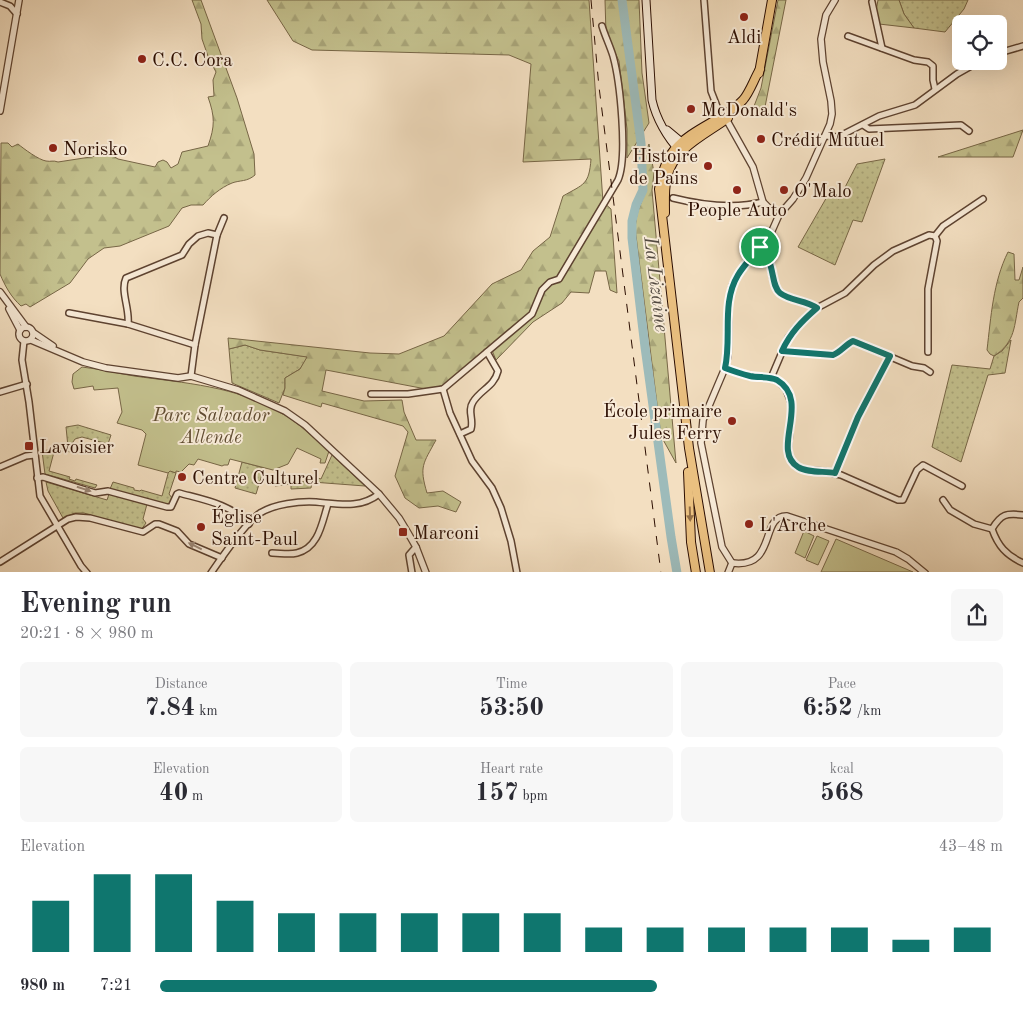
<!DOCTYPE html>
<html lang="en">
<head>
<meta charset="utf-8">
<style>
	body { margin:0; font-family:"Old Standard TT",serif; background:#f7f7f7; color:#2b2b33; height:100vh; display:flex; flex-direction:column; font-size:19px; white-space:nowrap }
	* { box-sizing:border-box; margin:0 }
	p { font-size:16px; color:#7c7c81 }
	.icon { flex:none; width:28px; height:28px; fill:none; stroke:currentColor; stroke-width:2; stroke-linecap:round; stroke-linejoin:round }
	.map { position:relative; height:572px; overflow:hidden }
	.drawer { display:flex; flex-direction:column; background:#fff; flex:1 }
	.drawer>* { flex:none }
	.tools { position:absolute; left:952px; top:15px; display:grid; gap:10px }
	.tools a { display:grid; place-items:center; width:55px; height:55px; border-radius:8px; background:#fff; box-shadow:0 5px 20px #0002; font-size:25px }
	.pin { position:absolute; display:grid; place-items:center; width:42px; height:42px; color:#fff; margin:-21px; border:2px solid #fff; border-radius:50%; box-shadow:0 1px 5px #0007 }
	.round { display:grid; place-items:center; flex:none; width:52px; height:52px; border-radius:8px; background:#f7f7f7 }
	.headline { display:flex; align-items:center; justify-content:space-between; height:85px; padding:0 20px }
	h1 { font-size:28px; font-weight:800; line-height:38px }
	.stats { display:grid; grid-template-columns:repeat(3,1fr); gap:8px; height:85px; padding:5px 20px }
	.stats div { display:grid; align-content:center; border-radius:8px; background:#f7f7f7; text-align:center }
	.stats b { font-size:25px; font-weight:800 }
	.stats small { font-size:14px; font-weight:400 }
	.stats p { font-size:14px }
	.chart { height:140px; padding:10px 20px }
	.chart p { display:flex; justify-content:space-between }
	.chart svg { width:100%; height:90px; margin-top:5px; stroke:#0f766e; stroke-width:6 }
	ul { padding:0 20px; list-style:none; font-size:16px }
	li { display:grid; grid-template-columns:80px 60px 1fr; align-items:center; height:38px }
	li i { height:12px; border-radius:6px; background:#0f766e }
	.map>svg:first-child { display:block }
</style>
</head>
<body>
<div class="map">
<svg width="1023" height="573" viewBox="0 0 1023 573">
	<defs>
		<pattern id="grass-dots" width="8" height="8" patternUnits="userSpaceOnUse" patternTransform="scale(1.25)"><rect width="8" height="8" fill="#c3c08d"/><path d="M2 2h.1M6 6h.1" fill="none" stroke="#a8a478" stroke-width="1.8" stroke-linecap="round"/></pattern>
		<pattern id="forest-firs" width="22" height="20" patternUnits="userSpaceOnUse" patternTransform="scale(1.25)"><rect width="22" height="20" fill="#c3c08d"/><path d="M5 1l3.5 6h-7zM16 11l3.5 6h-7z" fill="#a8a478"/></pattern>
	</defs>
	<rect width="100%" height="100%" fill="#f3dfc1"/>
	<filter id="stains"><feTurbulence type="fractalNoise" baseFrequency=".004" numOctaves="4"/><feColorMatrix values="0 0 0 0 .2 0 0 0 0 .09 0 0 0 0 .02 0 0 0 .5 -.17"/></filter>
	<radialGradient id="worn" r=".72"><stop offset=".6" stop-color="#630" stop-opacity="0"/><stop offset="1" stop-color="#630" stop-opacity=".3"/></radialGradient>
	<!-- grass -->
	<g fill="url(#grass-dots)" stroke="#776646">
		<polygon points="899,0 968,0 964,9 945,32 914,28 904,14"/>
		<polygon points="885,159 862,222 853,220 835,265 798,247 828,195 839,199 857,164"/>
		<polygon points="1011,340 1005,373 988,375 961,462 932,447 952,365 990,369 994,356 1002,351"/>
		<polygon points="245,345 260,350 308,357 300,369 285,378 285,388 279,403 232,383 229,349"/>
		<polygon points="78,425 111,435 108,444 82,437 75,439 73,442 72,452 63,451 54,452 49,471 70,477 69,479 75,481 76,479 97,485 95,488 45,474 42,451 68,447 66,427"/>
		<polygon points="332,455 365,486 312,482 311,488 291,489 291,484 275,486 275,484 312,481 314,477 321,479"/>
		<polygon points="242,462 264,468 256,494 235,488"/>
		<polygon points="169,470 176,473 169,494 172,498 170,503 167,505 110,489 113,482 134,488 134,490 140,491 141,490 162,496"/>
		<polygon points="46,482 107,500 109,494 147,504 143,519 146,523 141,530 84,513 75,513 63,518 48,491"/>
	</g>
	<!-- forest -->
	<g fill="url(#forest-firs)" stroke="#776646">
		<path d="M192,0H201L237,98L254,154L255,175C247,182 240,180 232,183C220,188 211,196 203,205H191L182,208L169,226L120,246L104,248L88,259L70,283L30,307L26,304L21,306C11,297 5,286 0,274L1,143H8L12,147L18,144C24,149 39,160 46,161C51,162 53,160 58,162L110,154L118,159L155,167L158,162L163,160L167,162L171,168L178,164L182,152L208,146C215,126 215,117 208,97L214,96L213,80L216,72L209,59L202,39L201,24Z"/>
		<path d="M267,0H589L603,202L611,209L617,293L610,290L606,271H595L589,293L571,292L562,303L533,322L496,360L491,348L446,385L426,389L326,370L322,391L364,401L402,400L404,412L416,440H436C423,464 419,466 427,493L443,491L461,502L456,512L438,506L419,508L405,498L395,476L408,432L403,426L322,403L321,407L283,395L285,388V378L300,369L307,357L260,350L245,345L229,349L228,338L370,353L399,354L444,336L492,284L521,270L533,251L550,237L563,196C584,184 589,185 591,159L523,162L531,64L509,55L312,50L293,41Z"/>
		<polygon points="605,0 639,0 642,73 649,123 627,158 627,129 619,61 606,34"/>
		<polygon points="778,0 786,0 763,117 751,114 761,88"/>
		<polygon points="878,0 899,0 904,14 914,28 879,24 876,11"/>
		<polygon points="1023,130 1013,157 938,157"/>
		<polygon points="649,144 654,173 652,190 676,463 661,436 635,228 637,214 644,195 646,183 644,156"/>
		<path d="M1008,252L1014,254L1015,280H1019L1023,267V298L1019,302C1014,325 1016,342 994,356L990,354L987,350C991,317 993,282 1008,252Z"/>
	</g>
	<!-- park -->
	<g fill="#c3c08d" stroke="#776646">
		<path d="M82,367C99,369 117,373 134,376C184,383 237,386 281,413C299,423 314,438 329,451L325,463H320L321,459L297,448L288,464L273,470L230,459L228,465H224L222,466L198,459L194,465L189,464L181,472L176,471V473L170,471L168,473L138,465L146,434L142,430L117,423L122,412L118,388L94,390L93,386L74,389L72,382L73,374Z"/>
		<polygon points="804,531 814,536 805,558 795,553"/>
		<polygon points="817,536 829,541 818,565 806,560"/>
		<polygon points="836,539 913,572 821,572"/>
	</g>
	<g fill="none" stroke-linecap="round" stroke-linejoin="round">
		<!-- river -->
		<polyline stroke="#9dbbba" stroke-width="9" points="622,0 641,143 643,190 636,205 632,221 632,238 645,347 671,537 677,573"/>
		<!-- minor casing -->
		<g stroke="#5d4230" stroke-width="8">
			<g id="minor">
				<polyline points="704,0 711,91 718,109 724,115"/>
				<polyline points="0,2 10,6 17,14"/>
				<polyline points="872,2 882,48"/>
				<polyline points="848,36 914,60 928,62 933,66 933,80 935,89"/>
				<polyline points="999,53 1023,46"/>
				<polyline points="863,125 869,129 961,125 969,131"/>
				<polyline points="825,136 838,137 879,116 915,105 957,74 980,61"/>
				<path d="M673,198C701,205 735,209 763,202"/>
				<path d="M760,247C776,262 768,278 778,290C786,301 806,299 817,308L845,293L874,265L893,251L929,235L935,236L943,226L983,199"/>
				<polyline points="69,313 128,324 195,345"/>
				<path d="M128,324C130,309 120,291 126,278L182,255L189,244L198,236L208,233L217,235"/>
				<polyline points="24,341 22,360 29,402 40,496 81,566 87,573"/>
				<path d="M782,351L833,355C841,352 845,345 853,341L912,366L924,368L930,372"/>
				<polyline points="928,352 928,289 937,241 935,236"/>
				<polyline points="725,368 751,376 771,378 778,381 786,389 792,405 788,452 791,460 796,466 806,470 822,471 841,475 898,500 903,500 917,470 923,465 962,486"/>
				<polyline points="191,376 195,345 217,235 224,218"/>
				<polyline points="771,378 788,338 795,329 817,308"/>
				<polyline points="443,389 450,413 472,461 492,488 501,508 511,541 517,573"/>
				<polyline points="0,392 27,384"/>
				<path d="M371,394H408L443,389L532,314L542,290L550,282L559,279L618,180C628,157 620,81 613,56C610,46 605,36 602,26"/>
				<path d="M460,434L471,429C474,419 467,411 473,402C481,389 494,387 498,371L487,352"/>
				<polyline points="0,467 26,456 35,455"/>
				<polyline points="835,473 858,417 890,356"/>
				<path d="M37,478L43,477L95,493L108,491L167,507H171L177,494L179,493C205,500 230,504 249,524"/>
				<polyline points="943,500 950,510 974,524 992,529"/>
				<path d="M1023,515C1006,513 1001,514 992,529C998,546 1006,555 1023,563"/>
				<path d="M272,553C280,553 289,555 297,553C319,548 322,522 328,504"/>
				<polyline points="0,562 68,519 76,517 90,518 143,532 155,524 159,524 177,531 189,544 222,558"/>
				<path d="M211,573C222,557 245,523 260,513C275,504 299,501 316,502C339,504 360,509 379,494"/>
				<polyline points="412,573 409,555 416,547"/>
			</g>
		</g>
		<!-- tertiary casing -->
		<g stroke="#5d4230" stroke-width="8">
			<g id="tertiary">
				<polyline points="0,111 19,0"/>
				<polyline points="725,117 753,167 763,202 773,212 779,215"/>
				<polyline points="0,292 26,327"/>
				<polyline points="9,309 20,330"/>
				<circle cx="26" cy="334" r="7"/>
				<polyline points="34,333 53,346"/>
				<polyline points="31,340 83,362 106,368 178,378 191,376 238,390 285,411 305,425 379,494 399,518 408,533 416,547 426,573"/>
				<polyline points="732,563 722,547 701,443 703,420 725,368 728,356 729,300 732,286 738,275 771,233 779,215 793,199 806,178 830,124 832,114 831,101 823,62 821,39 826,15 835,0"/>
				<path d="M732,563C778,569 759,515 787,516L896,552L908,559L925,573"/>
				<polyline points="728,573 732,563"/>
			</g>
		</g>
		<!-- secondary casing -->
		<g stroke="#2b0d00" stroke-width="9">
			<g id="secondary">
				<path d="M646,0L652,100C656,118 667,138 680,151"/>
				<polyline points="667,130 685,145"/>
			</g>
		</g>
		<!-- primary casing -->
		<g stroke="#2b0d00" stroke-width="10">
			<g id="primary">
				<polyline points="759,73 772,0"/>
				<path d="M665,213C665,202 664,189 667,177C674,148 705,135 728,118"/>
				<polyline points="688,472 691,542 696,573"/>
				<path d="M710,573L689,448L659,189C662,175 665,161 674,150C692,128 724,120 743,100C750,92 754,79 760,69"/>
			</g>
		</g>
		<!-- minor -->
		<use href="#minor" stroke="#f7ead7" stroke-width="5"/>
		<!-- tertiary -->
		<use href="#tertiary" stroke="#f7ead7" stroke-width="5.5"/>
		<!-- secondary -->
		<use href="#secondary" stroke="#f7ead7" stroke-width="7"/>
		<!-- primary -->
		<use href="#primary" stroke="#eac080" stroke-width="8"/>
		<!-- rail -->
		<polyline stroke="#2b0d00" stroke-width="1" stroke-dasharray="9 9" stroke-linecap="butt" points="591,0 599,87 661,573"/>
	</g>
	<!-- one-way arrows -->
	<defs><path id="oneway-solid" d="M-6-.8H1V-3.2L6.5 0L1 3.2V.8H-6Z" transform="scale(1.25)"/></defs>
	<g fill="#9b8776">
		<use href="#oneway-solid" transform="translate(84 489) rotate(17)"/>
		<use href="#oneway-solid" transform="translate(195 546) rotate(-154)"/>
	</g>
	<use fill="#946f46" href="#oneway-solid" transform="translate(690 514) rotate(88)"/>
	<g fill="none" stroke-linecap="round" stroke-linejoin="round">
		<!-- route casing -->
		<g stroke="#fff" stroke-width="10">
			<path id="route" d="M760,247C776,262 770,285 780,293C790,301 806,300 817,308C802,321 790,333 782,351L833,355C841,352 845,345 853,341L890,356L858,417L835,473C824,471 807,473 798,467C770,450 812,401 777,380C769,376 759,378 750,376C742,374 733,371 725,368C732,338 721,303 738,275C744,265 753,256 760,247Z"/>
		</g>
		<!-- route -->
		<use href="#route" stroke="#0f766e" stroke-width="6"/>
	</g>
	<!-- markers -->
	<g fill="#8f2418" stroke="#f7ead7" stroke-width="2">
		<circle cx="744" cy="17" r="5"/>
		<circle cx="142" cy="59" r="5"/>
		<circle cx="691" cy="109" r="5"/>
		<circle cx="761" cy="139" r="5"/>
		<circle cx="53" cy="148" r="5"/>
		<circle cx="708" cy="166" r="5"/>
		<circle cx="737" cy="190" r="5"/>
		<circle cx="784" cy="190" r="5"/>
		<circle cx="732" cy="421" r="5"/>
		<rect x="24" y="441" width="10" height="10" rx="2.5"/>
		<circle cx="182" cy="477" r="5"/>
		<circle cx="749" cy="524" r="5"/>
		<circle cx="201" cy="527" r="5"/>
		<rect x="398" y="527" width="10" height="10" rx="2.5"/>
	</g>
	<g text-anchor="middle" stroke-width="4" stroke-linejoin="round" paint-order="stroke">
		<!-- poi labels -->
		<g font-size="19" fill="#2b0d00" stroke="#f7ead7" text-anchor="start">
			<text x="744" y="43" text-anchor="middle">Aldi</text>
			<text x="152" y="66">C.C. Cora</text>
			<text x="701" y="116">McDonald's</text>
			<text x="771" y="146">Crédit Mutuel</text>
			<text x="63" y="155">Norisko</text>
			<text x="698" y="162" text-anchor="end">Histoire<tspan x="698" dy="22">de Pains</tspan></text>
			<text x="794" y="197">O'Malo</text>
			<text x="737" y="216" text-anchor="middle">People Auto</text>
			<text x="722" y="417" text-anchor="end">École primaire<tspan x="722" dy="22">Jules Ferry</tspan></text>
			<text x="39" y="453">Lavoisier</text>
			<text x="192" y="484">Centre Culturel</text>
			<text x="211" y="523">Église<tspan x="211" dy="22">Saint-Paul</tspan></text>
			<text x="759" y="531">L'Arche</text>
			<text x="413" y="539">Marconi</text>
		</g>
		<!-- park labels -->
		<g font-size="19" font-style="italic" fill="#604c31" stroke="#f7ead7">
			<text x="211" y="421">Parc Salvador<tspan x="211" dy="22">Allende</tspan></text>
		</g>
		<!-- water labels -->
		<g font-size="20" font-style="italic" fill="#534a41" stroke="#f7ead7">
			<text transform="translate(657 284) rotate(83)" y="7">La Lizaine</text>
		</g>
	</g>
	<rect width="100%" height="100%" filter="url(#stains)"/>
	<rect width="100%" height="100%" fill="url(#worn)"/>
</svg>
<div class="tools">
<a><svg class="icon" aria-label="locate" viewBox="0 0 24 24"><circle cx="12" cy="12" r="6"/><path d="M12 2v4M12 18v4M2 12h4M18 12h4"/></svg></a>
</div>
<div class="pin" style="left:760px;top:247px;background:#1e9e55"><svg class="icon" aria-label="arrive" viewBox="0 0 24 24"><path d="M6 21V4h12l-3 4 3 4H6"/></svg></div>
</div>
<section class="drawer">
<div class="headline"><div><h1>Evening run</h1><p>20:21 · 8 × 980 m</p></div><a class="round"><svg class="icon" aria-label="share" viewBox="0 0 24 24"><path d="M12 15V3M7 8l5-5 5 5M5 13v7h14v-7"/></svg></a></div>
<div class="stats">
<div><p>Distance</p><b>7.84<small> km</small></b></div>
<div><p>Time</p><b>53:50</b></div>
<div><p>Pace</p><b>6:52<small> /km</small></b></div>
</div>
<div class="stats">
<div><p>Elevation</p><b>40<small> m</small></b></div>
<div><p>Heart rate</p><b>157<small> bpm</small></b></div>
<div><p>kcal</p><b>568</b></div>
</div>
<div class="chart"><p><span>Elevation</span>43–48 m</p>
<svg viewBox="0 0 160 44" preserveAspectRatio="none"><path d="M5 44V19M15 44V6M25 44V6M35 44V19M45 44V25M55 44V25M65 44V25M75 44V25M85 44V25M95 44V32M105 44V32M115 44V32M125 44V32M135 44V32M145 44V38M155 44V32"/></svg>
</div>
<ul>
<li><b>980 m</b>7:21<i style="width:59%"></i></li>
</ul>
</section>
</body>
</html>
